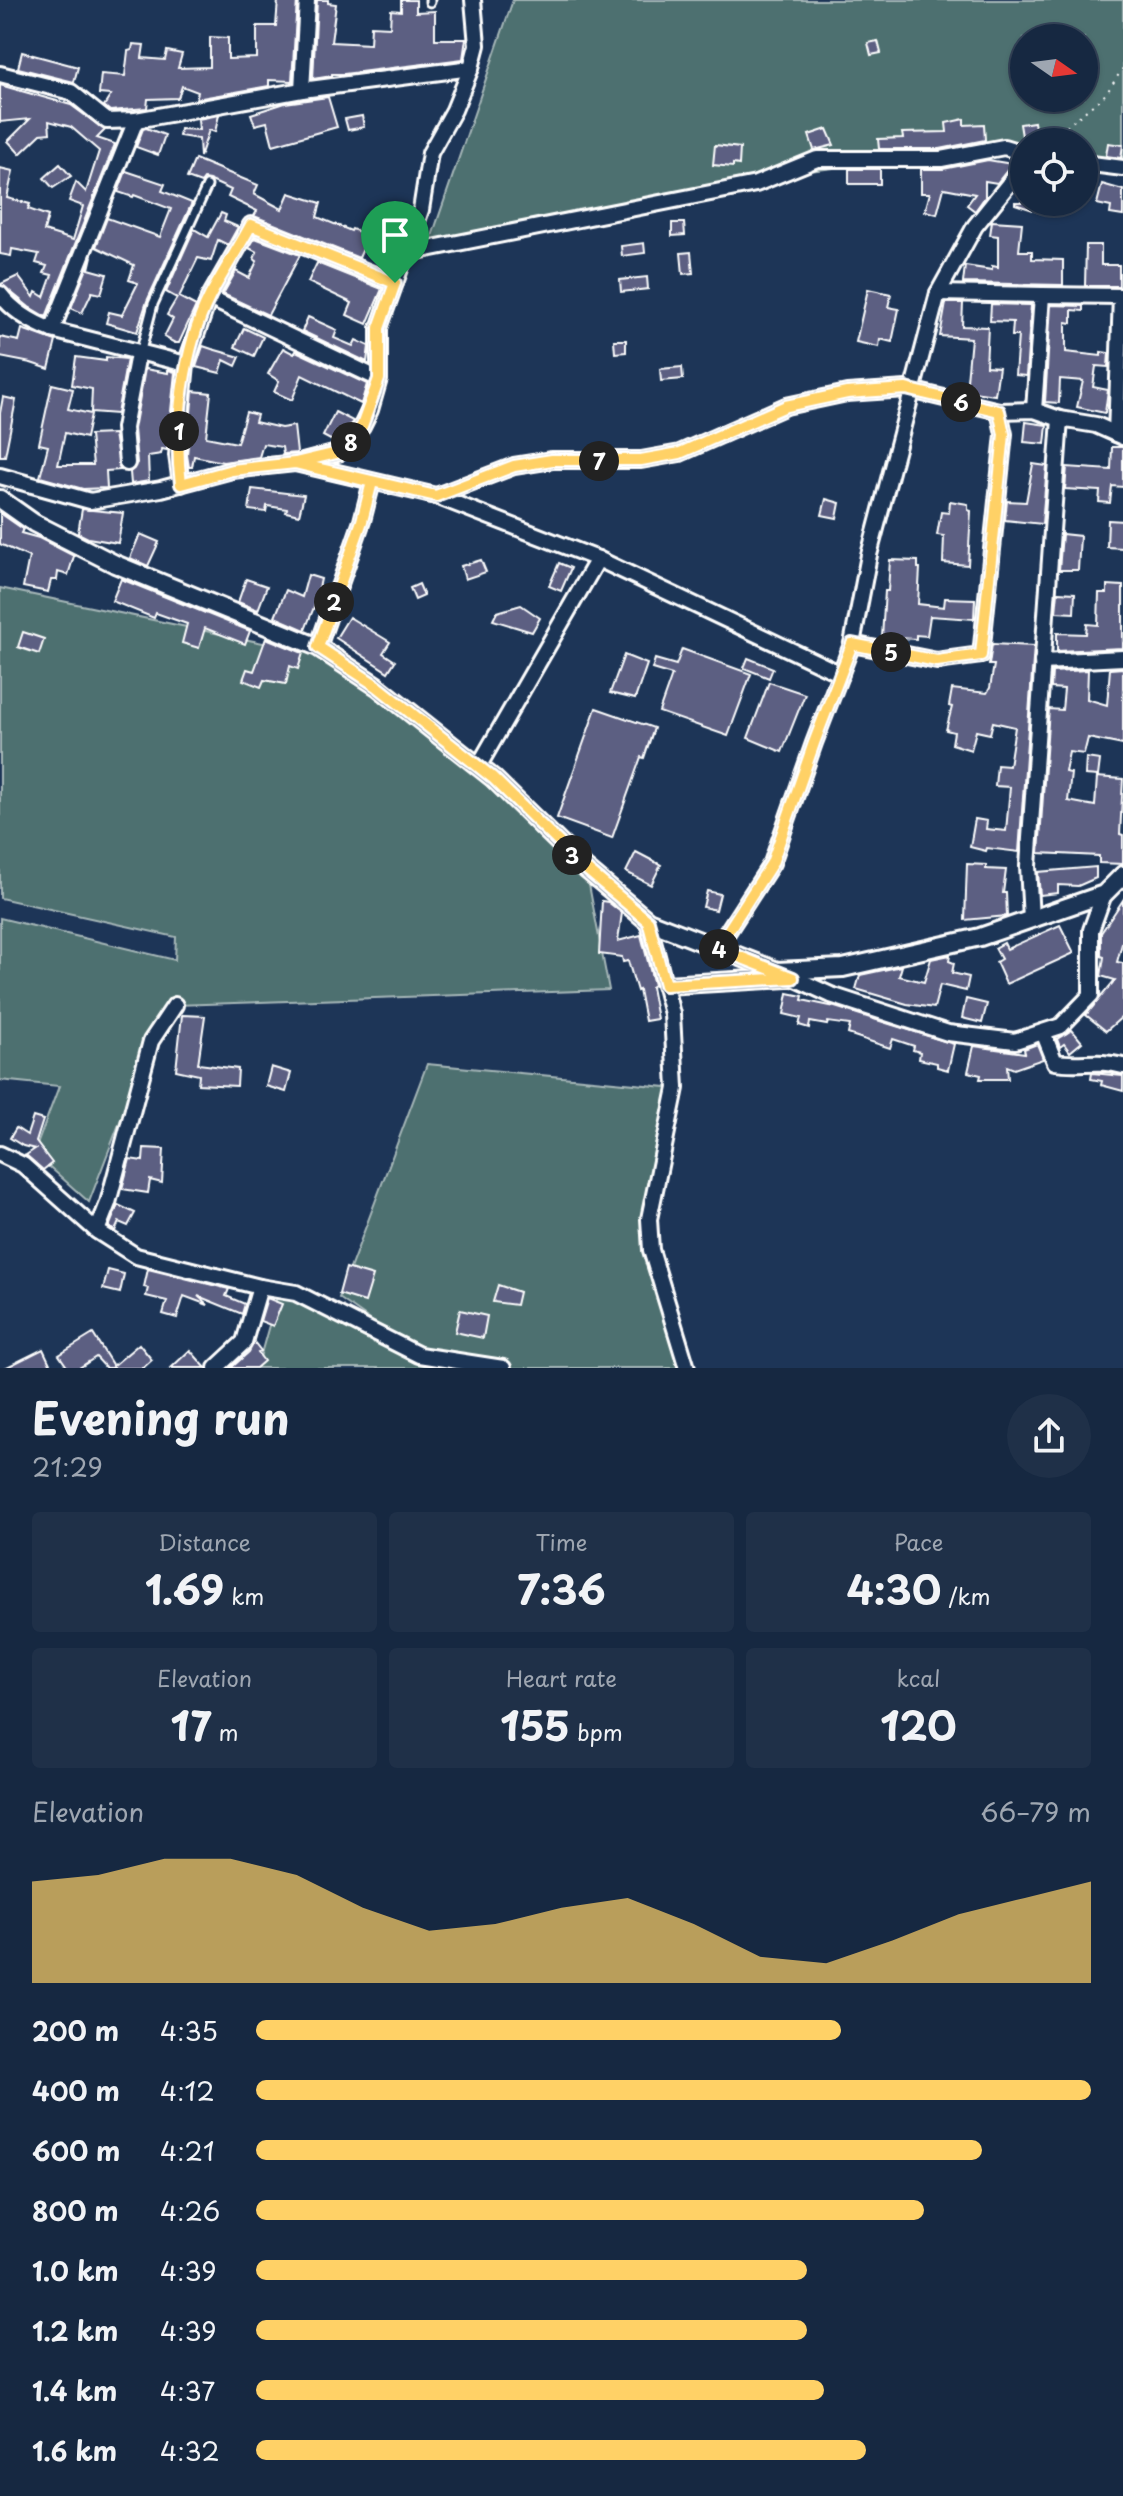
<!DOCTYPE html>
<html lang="en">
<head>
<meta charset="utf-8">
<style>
	body { margin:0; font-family:"Playpen Sans",sans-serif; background:#1f3048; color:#f1f3f6; height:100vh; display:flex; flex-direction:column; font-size:30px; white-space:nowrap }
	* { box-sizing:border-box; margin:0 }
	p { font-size:26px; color:#9ea6b1 }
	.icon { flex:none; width:44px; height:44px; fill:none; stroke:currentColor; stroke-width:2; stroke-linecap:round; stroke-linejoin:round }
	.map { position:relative; height:1368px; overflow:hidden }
	.side { display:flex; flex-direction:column; background:#162841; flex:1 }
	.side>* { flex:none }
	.needle { width:52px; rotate:104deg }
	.controls { position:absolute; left:1010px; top:24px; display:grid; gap:16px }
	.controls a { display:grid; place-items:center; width:88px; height:88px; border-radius:50%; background:#162841; box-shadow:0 2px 6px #0004,0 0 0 2px #35445a; font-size:40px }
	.pin { position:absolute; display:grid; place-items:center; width:68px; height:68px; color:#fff; margin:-82px -34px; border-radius:50% 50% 50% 0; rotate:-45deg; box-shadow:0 0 8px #0007 }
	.pin .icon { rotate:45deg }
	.km { position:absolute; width:40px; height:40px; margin:-20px; border-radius:50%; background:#222; color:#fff; font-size:22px; line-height:40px; text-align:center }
	.round { display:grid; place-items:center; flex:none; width:84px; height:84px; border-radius:42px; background:#1f3048 }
	.overview { display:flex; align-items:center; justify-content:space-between; height:136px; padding:0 32px }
	h1 { font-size:44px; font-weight:700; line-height:60px }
	.metrics { display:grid; grid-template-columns:repeat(3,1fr); gap:12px; height:136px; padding:8px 32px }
	.metrics div { display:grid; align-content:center; border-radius:8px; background:#1f3048; text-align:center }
	.metrics b { font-size:40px; font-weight:700 }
	.metrics small { font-size:22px; font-weight:400 }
	.metrics p { font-size:22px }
	.chart { height:224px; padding:16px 32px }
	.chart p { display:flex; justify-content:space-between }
	.chart svg { width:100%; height:144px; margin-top:8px; fill:#ffd166; opacity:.7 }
	ul { padding:0 32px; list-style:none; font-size:26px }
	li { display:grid; grid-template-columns:128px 96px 1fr; align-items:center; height:60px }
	li i { height:20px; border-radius:10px; background:#ffd166 }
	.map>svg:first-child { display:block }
</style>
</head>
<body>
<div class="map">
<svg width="1123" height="1368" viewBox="0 0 1123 1368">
	<rect width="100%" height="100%" fill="#1d3557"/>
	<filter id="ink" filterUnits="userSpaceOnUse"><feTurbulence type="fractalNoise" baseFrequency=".0125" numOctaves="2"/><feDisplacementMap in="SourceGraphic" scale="16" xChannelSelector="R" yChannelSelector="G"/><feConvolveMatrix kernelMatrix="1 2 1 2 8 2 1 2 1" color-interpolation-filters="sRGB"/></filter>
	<g filter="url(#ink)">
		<!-- green -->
		<g fill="#4e6f70" stroke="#a6b7b8" stroke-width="2" fill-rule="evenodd">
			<path d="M513,0H1123V165L1084,159V142H1024V150L1004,147L777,175L428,248ZM1024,38H1084V98H1024Z"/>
			<polygon points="0,588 335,658 586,869 609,990 175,1005 151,1041 89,1202 34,1153 59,1086 0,1080 0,918 175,960 176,937 0,898"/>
			<polygon points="427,1064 676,1088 651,1250 688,1368 257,1368 279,1290 413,1350 339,1298"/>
		</g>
		<!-- building -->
		<g fill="#5b5e82" stroke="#fff" stroke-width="2">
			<polygon points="278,0 297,0 292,81 269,80 269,86 196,99 198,92 182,86 178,98 148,99 147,108 110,111 104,106 111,95 99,94 101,74 125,76 128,51 132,50 133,44 144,45 142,58 165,60 167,51 182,54 178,68 210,67 210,37 228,38 228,59 257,58 257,26 276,26"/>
			<polygon points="317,0 328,0 328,3 336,4 331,42 370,44 371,26 390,27 391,10 401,11 401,0 416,0 416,12 435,11 435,39 466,39 463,59 344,74 332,74 332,76 313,79"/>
			<polygon points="878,41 881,53 871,55 868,43"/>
			<polygon points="22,52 78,67 74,82 18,68"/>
			<polygon points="0,85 71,105 105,130 97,138 115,144 46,317 29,307 1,284 18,276 34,297 36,292 44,297 52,275 44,273 47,266 36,263 39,254 12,249 11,256 0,254 0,168 13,171 7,198 30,204 28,209 48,216 44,231 73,240 83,206 69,201 76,182 86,192 99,151 71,127 49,121 50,133 41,134 20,154 8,141 30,119 0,122"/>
			<polygon points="328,97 337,127 273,145 267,122 255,125 251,114 285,103"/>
			<polygon points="219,115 215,132 209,130 200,157 199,139 179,136 180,129 199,130 198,119"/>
			<polygon points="362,116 364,127 348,130 345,119"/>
			<polygon points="964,119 964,125 984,124 985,140 940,149 879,149 878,139 903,138 902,133 947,132 946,123"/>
			<polygon points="1034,122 1037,140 1023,142 1020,124"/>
			<polygon points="146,128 165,135 158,155 136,147 143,129"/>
			<polygon points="827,129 834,145 814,150 809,135"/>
			<polygon points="1108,143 1123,145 1121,158 1106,156"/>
			<polygon points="715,145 740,148 739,165 733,164 733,167 713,165"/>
			<polygon points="195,159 258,185 254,194 282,209 289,193 321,203 317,217 351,231 352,229 378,240 382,228 401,235 395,254 365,244 359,258 254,216 257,211 228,197 231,190 209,180 204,179 201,183 187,178"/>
			<polygon points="988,160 1012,164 997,183 985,181 985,197 975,211 967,205 975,194 944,188 937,214 925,211 930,193 921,193 921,169 943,169"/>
			<polygon points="60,164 71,176 53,188 44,178"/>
			<rect x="849" y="169" width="31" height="15"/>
			<polygon points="126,171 165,184 162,191 192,203 147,301 137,332 106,323 109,312 122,315 138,283 129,280 134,265 96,247 107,218 160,237 171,209 134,195 133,197 118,192"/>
			<polygon points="1102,184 1123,190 1123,216 1110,214 1111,207 1097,204"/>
			<polygon points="1015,202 1046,202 1042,213 1015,204"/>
			<polygon points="221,213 226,215 224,221 238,227 228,245 218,240 211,261 198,258 179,297 196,306 179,343 175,343 164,337 173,319 167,315 177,298 166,292 194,229 208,237"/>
			<polygon points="992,221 1022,223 1019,251 1032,251 1032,259 1063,260 1063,285 963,283 965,266 992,270 992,266 998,267 998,236 990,235"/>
			<polygon points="672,223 684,223 685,235 672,236"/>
			<polygon points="255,238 300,255 268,315 223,294 236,271 249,278 257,261 254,259 257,252 249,248"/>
			<polygon points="644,243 645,253 622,256 621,246"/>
			<polygon points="1086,245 1101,245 1101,265 1119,265 1119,286 1085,286"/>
			<polygon points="691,252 693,273 683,274 681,253"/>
			<polygon points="92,256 89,269 107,274 101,294 92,292 82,313 71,308"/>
			<polygon points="317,263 382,289 367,324 347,315 352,303 308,282"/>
			<polygon points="647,277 648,289 621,292 620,280"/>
			<polygon points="868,289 891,294 888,307 899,309 892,342 880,339 879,347 856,342"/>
			<polygon points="946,303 963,303 962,326 988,327 986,366 999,367 995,395 966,391 971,338 940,336"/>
			<polygon points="991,304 1031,305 1026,376 1015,375 1018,336 1012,336 1013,322 990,321"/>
			<polygon points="1051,305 1083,306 1083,311 1072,310 1072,323 1066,322 1066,352 1101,356 1101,352 1109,353 1108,367 1096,366 1093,387 1108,390 1105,413 1077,407 1083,381 1060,379 1059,403 1045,402"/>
			<polygon points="308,317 337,330 334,338 353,346 356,340 369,346 367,362 302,331"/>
			<polygon points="244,328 263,337 254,356 235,347"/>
			<polygon points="22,329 56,341 49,369 31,363 0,357 0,337 19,341"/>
			<polygon points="614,340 626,340 626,352 615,353"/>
			<polygon points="203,346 212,349 240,357 236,366 224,360 220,373 196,367"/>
			<polygon points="283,348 294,354 296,351 367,384 361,404 302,375 292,400 274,392 279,381 268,374"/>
			<polygon points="76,357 106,361 106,357 127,359 117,414 91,412 92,389 72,385"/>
			<polygon points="682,367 683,379 661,381 660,369"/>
			<polygon points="145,369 168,373 168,370 175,372 167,450 162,449 161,454 148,456 149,481 131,484 130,472 137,463 134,429"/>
			<polygon points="52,384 73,389 68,409 91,414 86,438 65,433 58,465 93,465 90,435 114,434 120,470 106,471 107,488 83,489 40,477 48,446 39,444"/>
			<polygon points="193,391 211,393 206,437 237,443 246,412 257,415 255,422 281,428 294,426 297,453 283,454 282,447 263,444 259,457 223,462 194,456 192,467 189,467 187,455"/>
			<polygon points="3,397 16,400 5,456 0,456 0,413"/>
			<polygon points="335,412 353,421 336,443 323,436"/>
			<polygon points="1026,422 1047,425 1045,444 1024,442"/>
			<polygon points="1112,447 1123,447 1123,487 1112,486 1110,503 1099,502 1100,491 1065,489 1067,467 1111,470"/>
			<polygon points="1033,464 1047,466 1042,524 1005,520 1007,501 1026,502"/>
			<polygon points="252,489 304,495 299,515 286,512 287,509 267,506 266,512 249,510"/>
			<polygon points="826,499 840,503 837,518 822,515"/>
			<polygon points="950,501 968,504 968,510 971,511 968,565 943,563 944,536 937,535 941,512 949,513"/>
			<polygon points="82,509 123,513 118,543 88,538 78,533"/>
			<polygon points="0,513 23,529 21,533 39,538 74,556 68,575 58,572 57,580 51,580 48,592 23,587 29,557 0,544"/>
			<polygon points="1108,520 1123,521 1123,548 1107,547"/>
			<polygon points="140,534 159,542 148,566 130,558"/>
			<polygon points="1062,534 1080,536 1078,570 1059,570"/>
			<polygon points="481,560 486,572 465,579 461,566"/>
			<polygon points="890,560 918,561 918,568 920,568 918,604 944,607 945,598 975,599 974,619 930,616 927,636 916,635 916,639 882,637 885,591 888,591"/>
			<polygon points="559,563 571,568 561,591 549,586"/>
			<polygon points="308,575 321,579 316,602 305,630 275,617 286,590 302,597"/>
			<polygon points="121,579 250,631 245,644 205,628 199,648 182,643 187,624 156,613 154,618 112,601"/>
			<polygon points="246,579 267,586 258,610 238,602"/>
			<polygon points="419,584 424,596 415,600 410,588"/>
			<polygon points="1107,585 1123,586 1123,648 1057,651 1057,633 1086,634 1087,624 1098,625 1099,593 1107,593"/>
			<polygon points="1058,592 1075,593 1074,613 1056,612"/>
			<polygon points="521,605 540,618 532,632 493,620 497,612"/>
			<polygon points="349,617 390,642 383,653 395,661 388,672 336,638"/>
			<polygon points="23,632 44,639 39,654 18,647"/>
			<polygon points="266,638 303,653 298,669 290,666 286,684 264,680 261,687 243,680 247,669 254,671"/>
			<polygon points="992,644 1034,646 1019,852 987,848 986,851 970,847 975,819 987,821 986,829 1006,831 1010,787 995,786 997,765 1009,766 1015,727 993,722 990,734 976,731 971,750 952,744 954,732 946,730 952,707 949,706 952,689 987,693 990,688 994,665 989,665"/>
			<polygon points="682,649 751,674 728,736 659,712 672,675 652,669 655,659 676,665"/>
			<polygon points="624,655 647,664 635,699 610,693"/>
			<polygon points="748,658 773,668 769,678 744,668"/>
			<polygon points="1123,668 1123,745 1088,738 1084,754 1069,752 1065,772 1071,773 1068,801 1095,806 1097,777 1123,779 1120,834 1123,835 1123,864 1099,863 1099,856 1039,853 1049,709 1062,710 1064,689 1051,688 1052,672 1088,670 1087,699 1107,705 1110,669"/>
			<polygon points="769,682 805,694 782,752 748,738"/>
			<polygon points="596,708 654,728 644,758 641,757 612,838 557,818"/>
			<polygon points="1086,758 1100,760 1098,776 1085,775"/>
			<polygon points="636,852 661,865 651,885 626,872"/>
			<polygon points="967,864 986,865 986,869 1006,870 1003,893 1006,893 1007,916 965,920"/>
			<polygon points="1096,867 1096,878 1078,886 1058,885 1058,893 1040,895 1038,872"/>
			<polygon points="707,891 720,894 716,910 703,907"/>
			<polygon points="1123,900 1123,940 1117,962 1123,963 1123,1016 1106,1031 1086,1015 1115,980 1101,976 1104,957 1101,956 1101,933"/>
			<polygon points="602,901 608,902 622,913 618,941 641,935 654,985 651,987 657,1019 645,1021 639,990 637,991 628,961 623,962 622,957 599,954"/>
			<polygon points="1060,925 1074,953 1006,984 996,962 1001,959 995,948 1004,943 1007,949"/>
			<polygon points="950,955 949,961 954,963 952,973 969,977 966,991 940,985 934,1008 907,1004 856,989 860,975 902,966 899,976 924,982 931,959"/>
			<polygon points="788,993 803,996 802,1000 835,1007 954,1044 948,1070 937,1067 937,1063 919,1059 920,1052 913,1050 914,1046 893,1039 890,1048 848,1034 850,1025 828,1022 827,1025 810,1022 809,1028 799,1025 801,1018 784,1014"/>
			<polygon points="966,999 987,1004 982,1023 962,1018"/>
			<polygon points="182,1015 205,1016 198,1064 238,1069 237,1086 198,1084 199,1075 176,1070"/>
			<polygon points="1072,1030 1082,1042 1070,1052 1064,1044 1060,1047 1057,1039"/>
			<polygon points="1037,1044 1043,1059 1014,1069 1007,1066 1008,1079 980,1079 981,1075 968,1072 974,1046 1025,1053 1024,1049"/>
			<polygon points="271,1067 291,1073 286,1092 266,1086"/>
			<polygon points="1092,1073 1123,1076 1123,1091 1101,1085 1102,1081 1091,1079"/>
			<polygon points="33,1117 43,1120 36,1142 52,1163 43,1170 26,1155 35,1149 23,1146 10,1138 16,1128 27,1135"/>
			<polygon points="144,1148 164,1149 162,1183 150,1180 148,1193 122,1189 130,1159 143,1161"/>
			<polygon points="118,1205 135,1213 128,1226 119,1222 115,1231 109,1227"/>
			<polygon points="346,1268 373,1276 365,1302 339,1294"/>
			<polygon points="148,1269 229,1289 226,1296 245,1304 242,1314 198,1296 208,1305 184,1296 177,1318 163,1314 167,1301 146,1296 148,1288 144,1287"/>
			<polygon points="108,1270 124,1274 120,1293 103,1289"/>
			<polygon points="498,1285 519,1292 516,1305 493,1302"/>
			<polygon points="267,1298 282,1304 273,1326 260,1321"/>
			<polygon points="460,1310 487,1316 483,1338 455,1332"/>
			<polygon points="93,1334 113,1366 139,1344 152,1360 143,1368 106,1368 96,1357 79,1368 68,1368 59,1355"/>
			<polygon points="254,1342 261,1351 258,1353 264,1361 256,1368 231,1368 249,1352"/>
			<polygon points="43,1349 52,1368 5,1368"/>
			<polygon points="190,1350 206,1368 171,1368"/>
		</g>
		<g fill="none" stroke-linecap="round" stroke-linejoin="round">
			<!-- service casing -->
			<g stroke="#fff" stroke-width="13">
				<g id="service">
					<polyline points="430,0 430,2"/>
					<polyline points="140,354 153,304 207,186"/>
				</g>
			</g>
			<!-- minor casing -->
			<g stroke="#fff" stroke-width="20">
				<g id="minor">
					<polyline points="0,74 71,92 107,121 136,120 302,90 471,68 477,45 473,0"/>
					<polyline points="302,90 307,0"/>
					<polyline points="1084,163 1123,168"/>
					<polyline points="407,253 756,184 817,159 941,159 1004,147 1024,153"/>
					<polyline points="938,293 1042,295 1034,410"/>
					<path d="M0,294C14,312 31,322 52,330L186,364L209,298L379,379"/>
					<polyline points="1042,295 1121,296 1116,434"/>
					<polyline points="209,298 251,225 395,283"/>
					<polyline points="52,330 136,120"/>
					<polyline points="999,411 1004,434 981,655 937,661 852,644 869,555 938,293 975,226 1024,165"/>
					<polyline points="303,462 341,452 362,426 370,410 379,379 379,328 421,210 430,153 454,110 471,68"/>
					<polyline points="127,463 124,428 138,354"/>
					<polyline points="0,476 90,501 161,489 232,470 295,463 436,496 514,466 552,460 641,460 680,453 786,406 847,393 906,389 999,411 1034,410 1060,419 1096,425 1123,437"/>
					<polyline points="181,484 177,455 186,364"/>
					<polyline points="436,496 598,559 841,674"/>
					<polyline points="318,647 362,521 372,482"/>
					<polyline points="1042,662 1123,658"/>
					<polyline points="478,767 598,559"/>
					<polyline points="1031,919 1028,866 1060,419"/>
					<polyline points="648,921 672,1014 676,1088 649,1219 651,1250 687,1368"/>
					<polyline points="717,948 772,863 814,743 852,644"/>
					<polyline points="781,972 831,995 948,1033 1015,1041 1061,1026 1091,995 1091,930 1104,894"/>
					<path d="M1043,1032L1055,1062C1080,1066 1098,1059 1123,1066"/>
					<polyline points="0,1154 23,1165 97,1231 136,1256 260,1287 296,1293 419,1355 503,1368"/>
					<polyline points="97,1231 108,1203 151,1041 175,1005"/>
					<polyline points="216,1368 244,1342 260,1287"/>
				</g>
			</g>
			<!-- tertiary casing -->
			<g stroke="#fff" stroke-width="22">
				<g id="tertiary">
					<polyline points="0,499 34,523 115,564 318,647 377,686 493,778 586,869 648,921 777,971 843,968 980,937 1104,894 1123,875"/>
					<polyline points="665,985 788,978"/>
				</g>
			</g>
			<!-- path -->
			<polyline stroke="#fff" stroke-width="2" stroke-dasharray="2 6" stroke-linecap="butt" points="1048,142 1106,94 1123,68"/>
			<!-- service -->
			<use href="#service" stroke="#1d3557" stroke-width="7"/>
			<!-- minor -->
			<use href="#minor" stroke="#1d3557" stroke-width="14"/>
			<!-- tertiary -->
			<use href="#tertiary" stroke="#1d3557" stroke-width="16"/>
		</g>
	</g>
	<g fill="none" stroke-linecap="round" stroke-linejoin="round" filter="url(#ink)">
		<!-- route casing -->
		<g stroke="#fff" stroke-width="16">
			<path id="route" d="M395,283L251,225C238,249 223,272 210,296C184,347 173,427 181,484L232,470L295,463L372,482L362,521L318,647L377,686L493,778L586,869L648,921L665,985L793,978L717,948L772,863L814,743L852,644L937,661L981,655L1004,434L999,411L906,389L847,393L786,406L680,453L641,460H552L514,466L436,496L295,463L341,452L362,426L379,379V328L395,283"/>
		</g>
		<!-- route -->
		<use href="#route" stroke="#ffd166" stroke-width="10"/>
	</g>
</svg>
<div class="controls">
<a><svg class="needle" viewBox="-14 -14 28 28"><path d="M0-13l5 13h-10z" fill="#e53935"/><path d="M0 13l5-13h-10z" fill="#9ea6b1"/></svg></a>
<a><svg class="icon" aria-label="locate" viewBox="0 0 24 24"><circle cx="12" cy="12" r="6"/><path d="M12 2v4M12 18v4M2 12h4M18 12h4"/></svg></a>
</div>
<div class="pin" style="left:395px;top:283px;background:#1e9e55"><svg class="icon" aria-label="arrive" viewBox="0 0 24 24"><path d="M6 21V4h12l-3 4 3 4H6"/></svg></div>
<b class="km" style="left:179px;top:431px">1</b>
<b class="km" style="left:334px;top:602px">2</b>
<b class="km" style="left:572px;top:855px">3</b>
<b class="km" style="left:719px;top:949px">4</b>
<b class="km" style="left:891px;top:652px">5</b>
<b class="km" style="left:961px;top:402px">6</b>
<b class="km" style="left:599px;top:461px">7</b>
<b class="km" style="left:351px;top:442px">8</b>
</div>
<section class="side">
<div class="overview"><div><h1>Evening run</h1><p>21:29</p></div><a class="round"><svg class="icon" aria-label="share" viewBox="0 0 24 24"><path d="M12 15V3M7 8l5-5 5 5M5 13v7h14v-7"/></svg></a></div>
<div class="metrics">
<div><p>Distance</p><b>1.69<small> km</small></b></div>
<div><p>Time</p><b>7:36</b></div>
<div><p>Pace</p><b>4:30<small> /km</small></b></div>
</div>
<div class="metrics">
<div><p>Elevation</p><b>17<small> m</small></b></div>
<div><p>Heart rate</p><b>155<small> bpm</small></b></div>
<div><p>kcal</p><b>120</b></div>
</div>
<div class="chart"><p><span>Elevation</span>66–79 m</p>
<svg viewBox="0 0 160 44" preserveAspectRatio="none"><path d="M0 44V13L10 11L20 6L30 6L40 11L50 21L60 28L70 26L80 21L90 18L100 26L110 36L120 38L130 31L140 23L150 18L160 13V44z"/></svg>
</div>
<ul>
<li><b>200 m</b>4:35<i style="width:70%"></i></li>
<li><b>400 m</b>4:12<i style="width:100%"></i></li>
<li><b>600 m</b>4:21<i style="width:87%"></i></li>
<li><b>800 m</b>4:26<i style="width:80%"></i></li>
<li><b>1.0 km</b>4:39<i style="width:66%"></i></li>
<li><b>1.2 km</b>4:39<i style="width:66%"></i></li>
<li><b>1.4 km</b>4:37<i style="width:68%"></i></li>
<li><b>1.6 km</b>4:32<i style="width:73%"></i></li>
</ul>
</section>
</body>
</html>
